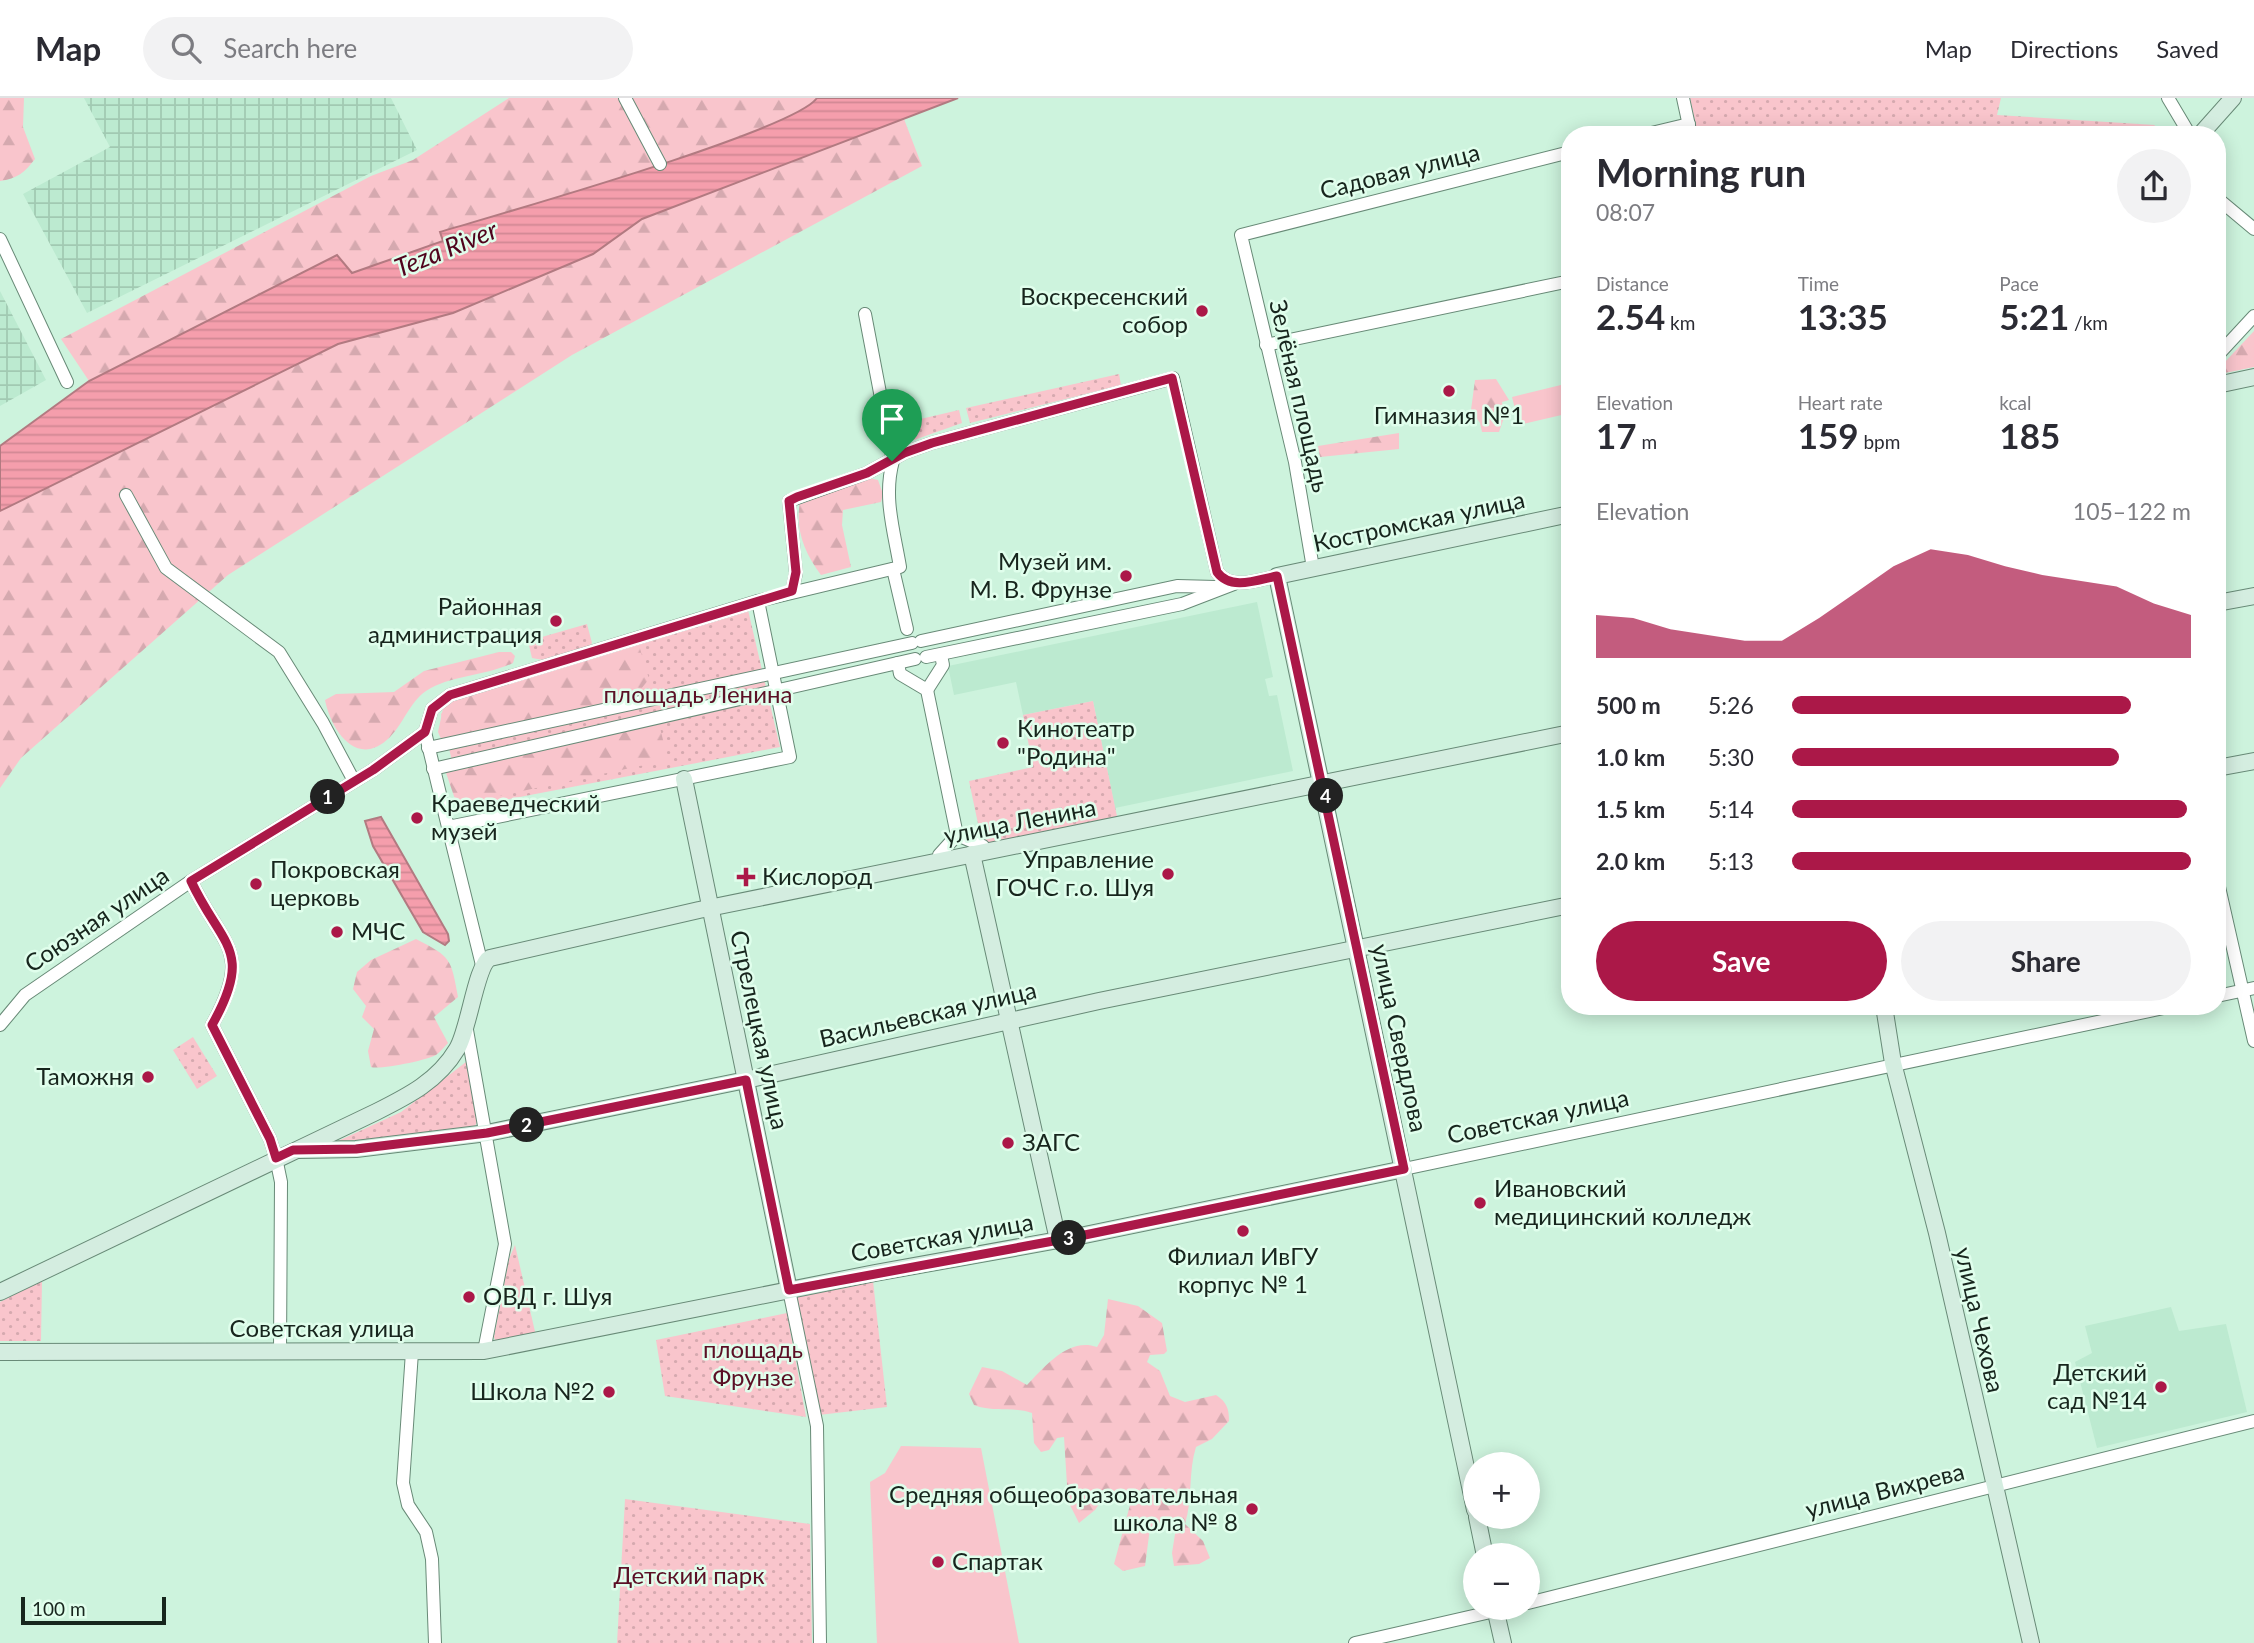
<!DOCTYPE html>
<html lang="en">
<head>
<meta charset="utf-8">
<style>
	body { margin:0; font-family:Lato,sans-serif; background:#f2f2f3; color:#2b2b33; height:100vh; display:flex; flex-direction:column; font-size:26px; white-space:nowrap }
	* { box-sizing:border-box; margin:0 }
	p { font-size:23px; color:#7c7c81 }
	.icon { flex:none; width:38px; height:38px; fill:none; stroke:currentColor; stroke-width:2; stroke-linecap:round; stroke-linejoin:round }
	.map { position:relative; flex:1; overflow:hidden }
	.panel { position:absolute; left:1561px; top:28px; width:665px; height:889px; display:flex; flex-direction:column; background:#fff; border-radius:28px; box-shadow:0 4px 18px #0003 }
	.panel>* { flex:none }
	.controls { position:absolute; left:1463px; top:1354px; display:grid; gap:14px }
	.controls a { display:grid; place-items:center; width:77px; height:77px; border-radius:50%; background:#fff; box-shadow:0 4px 18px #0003; font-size:35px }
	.scale { position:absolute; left:21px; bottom:18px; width:145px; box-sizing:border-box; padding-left:7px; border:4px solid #17251d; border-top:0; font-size:19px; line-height:24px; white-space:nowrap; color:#17251d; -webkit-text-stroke:5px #e0feec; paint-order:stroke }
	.pin { position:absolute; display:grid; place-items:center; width:60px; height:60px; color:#fff; margin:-72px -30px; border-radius:50% 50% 50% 0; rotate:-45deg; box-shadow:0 0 7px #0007 }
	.pin .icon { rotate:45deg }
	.km { position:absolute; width:35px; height:35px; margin:-18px; border-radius:50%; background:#222; color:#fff; font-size:19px; line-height:35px; text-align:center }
	.round { display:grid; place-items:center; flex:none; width:74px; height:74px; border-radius:37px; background:#f2f2f3 }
	.head { display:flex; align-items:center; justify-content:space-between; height:119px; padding:0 35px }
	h1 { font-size:38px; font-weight:700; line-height:52px }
	.metrics { display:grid; grid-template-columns:repeat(3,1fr); gap:10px; height:119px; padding:7px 35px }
	.metrics div { display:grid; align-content:center }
	.metrics b { font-size:35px; font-weight:700 }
	.metrics small { font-size:19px; font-weight:400 }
	.metrics p { font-size:19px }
	.chart { height:196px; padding:14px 35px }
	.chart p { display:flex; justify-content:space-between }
	.chart svg { width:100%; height:126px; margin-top:7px; fill:#ab1848; opacity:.7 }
	.action { display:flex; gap:14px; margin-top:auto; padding:14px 35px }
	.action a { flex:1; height:80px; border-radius:42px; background:#ab1848; color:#fff; font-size:28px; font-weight:700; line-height:80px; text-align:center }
	.action a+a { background:#f2f2f3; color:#2b2b33 }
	ul { padding:0 35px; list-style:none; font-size:23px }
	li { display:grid; grid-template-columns:112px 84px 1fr; align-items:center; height:52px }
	li i { height:18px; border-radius:9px; background:#ab1848 }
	header { display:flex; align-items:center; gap:42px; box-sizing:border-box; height:98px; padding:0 35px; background:#fff; border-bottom:2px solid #e1e1e2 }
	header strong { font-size:33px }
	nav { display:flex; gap:38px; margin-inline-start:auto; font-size:24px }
	.search { width:490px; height:63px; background:#f2f2f3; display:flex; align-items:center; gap:18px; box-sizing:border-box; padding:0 24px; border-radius:38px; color:#7c7c81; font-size:26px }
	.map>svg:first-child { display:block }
</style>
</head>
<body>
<header>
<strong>Map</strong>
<div class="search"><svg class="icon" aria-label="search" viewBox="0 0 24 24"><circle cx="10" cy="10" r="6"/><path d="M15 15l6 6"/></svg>Search here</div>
<nav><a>Map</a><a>Directions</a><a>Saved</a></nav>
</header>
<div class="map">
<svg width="2254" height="1545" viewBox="0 0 2254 1545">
	<defs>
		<pattern id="industrial-grid" width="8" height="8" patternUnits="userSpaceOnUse" patternTransform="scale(1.75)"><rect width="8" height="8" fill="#bcead0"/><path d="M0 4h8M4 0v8" fill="none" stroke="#a1c9b2"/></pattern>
		<pattern id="green-dots" width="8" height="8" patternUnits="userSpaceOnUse" patternTransform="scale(1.75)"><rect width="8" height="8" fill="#f9c5cc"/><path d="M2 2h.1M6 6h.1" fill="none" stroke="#d5a9af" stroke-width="1.8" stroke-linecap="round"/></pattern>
		<pattern id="forest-firs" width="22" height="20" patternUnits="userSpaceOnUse" patternTransform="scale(1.75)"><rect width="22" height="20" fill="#f9c5cc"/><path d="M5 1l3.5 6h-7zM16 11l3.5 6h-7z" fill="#d5a9af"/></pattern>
		<pattern id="water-rules" width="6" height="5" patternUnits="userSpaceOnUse" patternTransform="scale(1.75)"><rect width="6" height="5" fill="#f59eac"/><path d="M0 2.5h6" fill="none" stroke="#d18894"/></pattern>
	</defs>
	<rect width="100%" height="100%" fill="#cdf3dd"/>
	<!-- built -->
	<g fill="#bcead0">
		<polygon points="1257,504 1273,579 1265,581 1269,598 1277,597 1293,673 1115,710 1093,603 1023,617 1016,584 954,597 948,568"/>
		<polygon points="2171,1209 2179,1233 2226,1226 2247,1314 2097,1350 2075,1264 2092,1255 2085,1228"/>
	</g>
	<!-- industrial -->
	<g fill="url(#industrial-grid)">
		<polygon points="84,0 391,0 417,52 87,215 23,96 110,49"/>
		<polygon points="0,193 46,282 0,308"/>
	</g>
	<!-- green -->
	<g fill="url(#green-dots)">
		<polygon points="1690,0 2001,0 1997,17 2155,27 2147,37 1698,37"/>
		<polygon points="1119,276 1121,287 970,325 966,310"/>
		<polygon points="959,312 962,325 900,347 895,327"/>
		<polygon points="748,512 780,649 463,710 441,616 452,603"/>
		<polygon points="587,526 592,545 587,551 543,562 532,560 528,543"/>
		<polygon points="1093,603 1119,728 984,754 969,683 1033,669 1023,617"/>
		<polygon points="193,939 217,978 197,991 173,952"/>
		<polygon points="466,964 477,1024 475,1028 455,1037 338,1043 401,1014"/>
		<polygon points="515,1147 536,1238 496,1244 494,1239 509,1161"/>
		<polygon points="42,1182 41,1243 0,1243 0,1204"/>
		<polygon points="873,1183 887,1309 819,1317 792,1198"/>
		<polygon points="787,1215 806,1319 665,1298 656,1242"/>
		<polygon points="625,1401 810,1426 812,1545 617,1545"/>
	</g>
	<!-- forest -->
	<g fill="url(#forest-firs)">
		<path d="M0,0H24L23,29L35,61C25,74 17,81 0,83Z"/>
		<path d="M509,0H817C794,33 496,117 440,134L443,143L352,175L337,157L89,283L61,241L371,78L413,62Z"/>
		<polygon points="904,21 922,68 572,257 228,477 21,660 0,690 0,413 338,246 453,215 593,156 642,121"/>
		<polygon points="2254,233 2254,269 2225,275 2224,265"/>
		<polygon points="1496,281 1509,302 1502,304 1505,317 1499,334 1482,334 1480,325 1471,312 1475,282"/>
		<polygon points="1399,335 1399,351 1320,359 1318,348"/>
		<path d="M869,380L878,382L883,396L881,404L843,412L842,427L851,469L821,477C803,453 794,428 801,399Z"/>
		<polygon points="638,544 649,581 637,596 442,643 438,634 444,606"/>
		<path d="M499,554H511L515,558L513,565C486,578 451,577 426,593C409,605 404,625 390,639C357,672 331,632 325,602L336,596L394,594L424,573Z"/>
		<polygon points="656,614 668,662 457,707 442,663"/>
		<path d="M416,841C451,859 451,860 458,899L434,919L448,945C444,949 440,954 436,957C428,962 380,972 371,969L368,953L374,931L362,919L366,908L353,891L357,874L371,862Z"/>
		<path d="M1108,1201L1138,1208L1162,1225L1167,1253L1164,1256L1150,1257L1147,1264L1160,1273L1170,1298L1185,1304L1216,1297C1227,1304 1229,1311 1229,1323L1212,1341L1196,1349C1188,1374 1193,1400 1185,1426L1203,1443L1210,1460L1199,1466L1174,1468L1172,1455L1176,1430L1156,1425L1150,1430L1145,1468L1123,1473L1114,1466L1130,1407L1126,1396L1108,1393L1095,1412L1079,1425L1068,1403L1064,1339L1057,1340L1049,1352L1041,1354L1034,1345L1032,1315C1013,1308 994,1315 974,1307L969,1296L982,1269L1002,1273L1027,1287C1045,1268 1069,1239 1097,1249L1104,1237Z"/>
	</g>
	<!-- pitch -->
	<g fill="#f9c5cc">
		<polygon points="1565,286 1570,315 1519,327 1512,299"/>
		<polygon points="901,1348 981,1350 1019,1545 877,1545 870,1384 885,1375"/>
	</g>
	<!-- water -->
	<g fill="url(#water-rules)" stroke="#b27a81" stroke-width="2">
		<path d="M817,0H958L642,121L593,156L453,215L338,246L0,413V348L89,283L337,157L352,175L443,143L440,134C496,117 794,33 817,0Z"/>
		<polygon points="381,719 448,836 449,843 445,847 423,834 373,748 365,723"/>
	</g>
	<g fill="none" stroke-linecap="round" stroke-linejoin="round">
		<!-- street casing -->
		<g stroke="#688a77" stroke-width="14">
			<g id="street">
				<polyline points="625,0 660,66"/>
				<polyline points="1683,0 1691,37"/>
				<polyline points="2168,0 2190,37"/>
				<polyline points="1643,37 1689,26"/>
				<polyline points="2217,100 2254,131"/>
				<polyline points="0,141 67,284"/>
				<polyline points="1266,247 1570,183"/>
				<polyline points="2217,258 2254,218"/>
				<polyline points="126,397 166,470 279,554 323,625 354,683"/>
				<polyline points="1313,470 1295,364 1241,137 1570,54"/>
				<polyline points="893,471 907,531"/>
				<path d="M792,493L796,475L789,403L867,375L904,355L932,345L1173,280L1217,474C1231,493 1257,482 1277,478"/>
				<polygon points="758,503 790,659 448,729 425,634 432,611 450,597"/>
				<path d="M758,503L900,469C894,433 883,399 893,363L865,216"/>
				<polyline points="921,543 1177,488 1216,489"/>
				<polyline points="926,559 1182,506 1234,486"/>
				<polyline points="898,565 900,576 927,592 957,737 939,757"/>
				<polyline points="927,592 943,567 941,557"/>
				<polyline points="428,650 912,545"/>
				<polyline points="433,671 915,561"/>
				<polyline points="448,729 482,867"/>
				<polyline points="957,737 983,748"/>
				<polyline points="2217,780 2254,943"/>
				<path d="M191,783C222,849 254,851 212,927L270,1041L276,1060L281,1084L280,1254"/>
				<polyline points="2217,898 2254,890"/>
				<polyline points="0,927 25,897 191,783 373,672 425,634"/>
				<polyline points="467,932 505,1146 484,1253"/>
				<polyline points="1404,1071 2173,908"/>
				<polyline points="789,1192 817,1328 820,1545"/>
				<polyline points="412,1254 403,1385 408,1407 426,1434 432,1461 435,1545"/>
				<polyline points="1528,1505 2254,1323"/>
				<polyline points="1355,1545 1508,1510"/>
			</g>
		</g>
		<!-- secondary casing -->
		<g stroke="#688a77" stroke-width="18">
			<g id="secondary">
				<polyline points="2200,37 2233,0"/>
				<polyline points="2217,287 2254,279"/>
				<polyline points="2217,505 2254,498"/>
				<polyline points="2217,670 2254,663"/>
				<polyline points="684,681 789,1192"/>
				<polyline points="972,756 1058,1142"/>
				<polyline points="1884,908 1893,965 1937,1135 2031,1545"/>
				<polyline points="299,1052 356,1051 487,1035 746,982 1099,903 1570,807"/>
				<path d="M0,1194L376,1014C408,998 438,983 457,951C469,932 476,867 490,860L699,812L1570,635"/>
				<polyline points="0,1254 484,1253 875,1175 1075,1139 1404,1071"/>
				<polyline points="1475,1412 1277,478 1570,416"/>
				<polyline points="1477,1419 1485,1458"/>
				<polyline points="1495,1510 1503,1545"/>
			</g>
		</g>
		<!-- street -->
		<use href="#street" stroke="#fff" stroke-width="12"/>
		<!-- secondary -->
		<use href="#secondary" stroke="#d4ede0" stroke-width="16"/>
	</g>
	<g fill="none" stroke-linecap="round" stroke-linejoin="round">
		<!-- route casing -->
		<g stroke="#fff" stroke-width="14">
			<path id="route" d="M1172,280L1217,474C1231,493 1257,482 1277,478L1404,1071L1075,1139L789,1192L746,982L487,1035L356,1051L293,1052L276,1060L270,1041L212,927C255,851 221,848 191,783L373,672L425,634L432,611L450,597L792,493L796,474L789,403L797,399L867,375L904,355L932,345Z"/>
		</g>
		<!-- route -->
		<use href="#route" stroke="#ab1848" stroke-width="9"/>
	</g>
	<!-- markers -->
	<g fill="#ab1848" stroke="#e0feec" stroke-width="2.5">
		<circle cx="1202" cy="213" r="7"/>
		<circle cx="1449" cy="293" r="7"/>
		<circle cx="1126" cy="478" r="7"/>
		<circle cx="556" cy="523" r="7"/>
		<circle cx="1003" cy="645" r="7"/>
		<circle cx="417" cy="720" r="7"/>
		<circle cx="1168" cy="776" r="7"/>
		<path d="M742.5 768.5h7v7h7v7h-7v7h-7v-7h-7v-7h7z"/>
		<circle cx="256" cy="786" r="7"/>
		<circle cx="337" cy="834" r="7"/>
		<circle cx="148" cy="979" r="7"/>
		<circle cx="1008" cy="1045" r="7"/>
		<circle cx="1480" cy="1105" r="7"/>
		<circle cx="1243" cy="1133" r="7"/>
		<circle cx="469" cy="1199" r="7"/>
		<circle cx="2161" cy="1289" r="7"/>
		<circle cx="609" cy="1294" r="7"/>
		<circle cx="1252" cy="1411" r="7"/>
		<circle cx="938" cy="1464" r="7"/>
	</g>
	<g text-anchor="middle" stroke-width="5" stroke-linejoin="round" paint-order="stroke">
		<!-- street labels -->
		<g font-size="24" fill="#17251d" stroke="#e0feec">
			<text transform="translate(1400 74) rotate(-14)" y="8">Садовая улица</text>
			<text transform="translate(1299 298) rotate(77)" y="8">Зелёная площадь</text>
			<text transform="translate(1419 424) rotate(-12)" y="8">Костромская улица</text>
			<text transform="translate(1020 724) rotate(-11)" y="8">улица Ленина</text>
			<text transform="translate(97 822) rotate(-34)" y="8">Союзная улица</text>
			<text transform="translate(928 917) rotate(-13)" y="8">Васильевская улица</text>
			<text transform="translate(759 932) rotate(78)" y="8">Стрелецкая улица</text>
			<text transform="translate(1399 940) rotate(78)" y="8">улица Свердлова</text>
			<text transform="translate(1538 1019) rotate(-12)" y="8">Советская улица</text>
			<text transform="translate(942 1140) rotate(-10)" y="8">Советская улица</text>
			<text transform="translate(1979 1222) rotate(77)" y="8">улица Чехова</text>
			<text x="322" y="1239">Советская улица</text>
			<text transform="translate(1885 1393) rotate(-14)" y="8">улица Вихрева</text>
		</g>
		<!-- poi labels -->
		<g font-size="24" fill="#17251d" stroke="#e0feec" text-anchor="start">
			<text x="1188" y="207" text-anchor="end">Воскресенский<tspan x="1188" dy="28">собор</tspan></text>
			<text x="1449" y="326" text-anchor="middle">Гимназия №1</text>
			<text x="1112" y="472" text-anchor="end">Музей им.<tspan x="1112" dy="28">М. В. Фрунзе</tspan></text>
			<text x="542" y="517" text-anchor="end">Районная<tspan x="542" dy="28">администрация</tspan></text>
			<text x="1017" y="639">Кинотеатр<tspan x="1017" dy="28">"Родина"</tspan></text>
			<text x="431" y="714">Краеведческий<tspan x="431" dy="28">музей</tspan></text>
			<text x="1154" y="770" text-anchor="end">Управление<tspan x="1154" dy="28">ГОЧС г.о. Шуя</tspan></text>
			<text x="270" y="780">Покровская<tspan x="270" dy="28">церковь</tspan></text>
			<text x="762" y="787">Кислород</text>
			<text x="351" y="842">МЧС</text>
			<text x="134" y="987" text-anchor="end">Таможня</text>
			<text x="1022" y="1053">ЗАГС</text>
			<text x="1494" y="1099">Ивановский<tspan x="1494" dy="28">медицинский колледж</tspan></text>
			<text x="1243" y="1167" text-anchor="middle">Филиал ИвГУ<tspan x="1243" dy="28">корпус № 1</tspan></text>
			<text x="483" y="1207">ОВД г. Шуя</text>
			<text x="2147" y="1283" text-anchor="end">Детский<tspan x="2147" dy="28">сад №14</tspan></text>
			<text x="595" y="1302" text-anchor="end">Школа №2</text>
			<text x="1238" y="1405" text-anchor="end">Средняя общеобразовательная<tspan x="1238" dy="28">школа № 8</tspan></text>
			<text x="952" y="1472">Спартак</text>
		</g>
		<!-- park labels -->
		<g font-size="24" fill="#5b0f25" stroke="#e0feec">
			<text x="698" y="605">площадь Ленина</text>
			<text x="753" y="1260">площадь<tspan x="753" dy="28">Фрунзе</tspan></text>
			<text x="689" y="1486">Детский парк</text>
		</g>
		<!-- water labels -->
		<g font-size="26" font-style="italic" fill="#50031d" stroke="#e0feec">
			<text transform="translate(446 151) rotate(-22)" y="9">Teza River</text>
		</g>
	</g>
</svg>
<div class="controls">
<a>+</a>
<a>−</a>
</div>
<div class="scale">100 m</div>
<div class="pin" style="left:892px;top:363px;background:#1e9e55"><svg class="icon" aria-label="arrive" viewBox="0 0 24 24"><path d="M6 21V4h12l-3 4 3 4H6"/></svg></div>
<b class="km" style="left:328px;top:699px">1</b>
<b class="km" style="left:527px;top:1027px">2</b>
<b class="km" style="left:1069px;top:1140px">3</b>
<b class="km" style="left:1326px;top:698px">4</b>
<section class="panel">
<div class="head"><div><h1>Morning run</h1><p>08:07</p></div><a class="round"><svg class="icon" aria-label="share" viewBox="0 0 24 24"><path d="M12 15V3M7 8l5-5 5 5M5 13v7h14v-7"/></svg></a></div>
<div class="metrics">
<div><p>Distance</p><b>2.54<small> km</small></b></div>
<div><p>Time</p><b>13:35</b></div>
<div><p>Pace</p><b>5:21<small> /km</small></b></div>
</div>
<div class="metrics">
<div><p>Elevation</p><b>17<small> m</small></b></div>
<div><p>Heart rate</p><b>159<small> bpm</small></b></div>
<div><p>kcal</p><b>185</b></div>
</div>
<div class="chart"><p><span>Elevation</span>105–122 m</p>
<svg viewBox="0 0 160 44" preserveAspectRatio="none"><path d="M0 44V29L10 30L20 34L30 36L40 38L50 38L60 30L70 21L80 12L90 6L100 8L110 12L120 15L130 17L140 19L150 25L160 29V44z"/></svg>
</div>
<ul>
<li><b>500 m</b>5:26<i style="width:85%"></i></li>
<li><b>1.0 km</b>5:30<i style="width:82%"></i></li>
<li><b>1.5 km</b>5:14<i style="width:99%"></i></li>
<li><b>2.0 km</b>5:13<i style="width:100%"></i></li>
</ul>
<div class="action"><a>Save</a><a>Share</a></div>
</section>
</div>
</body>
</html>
